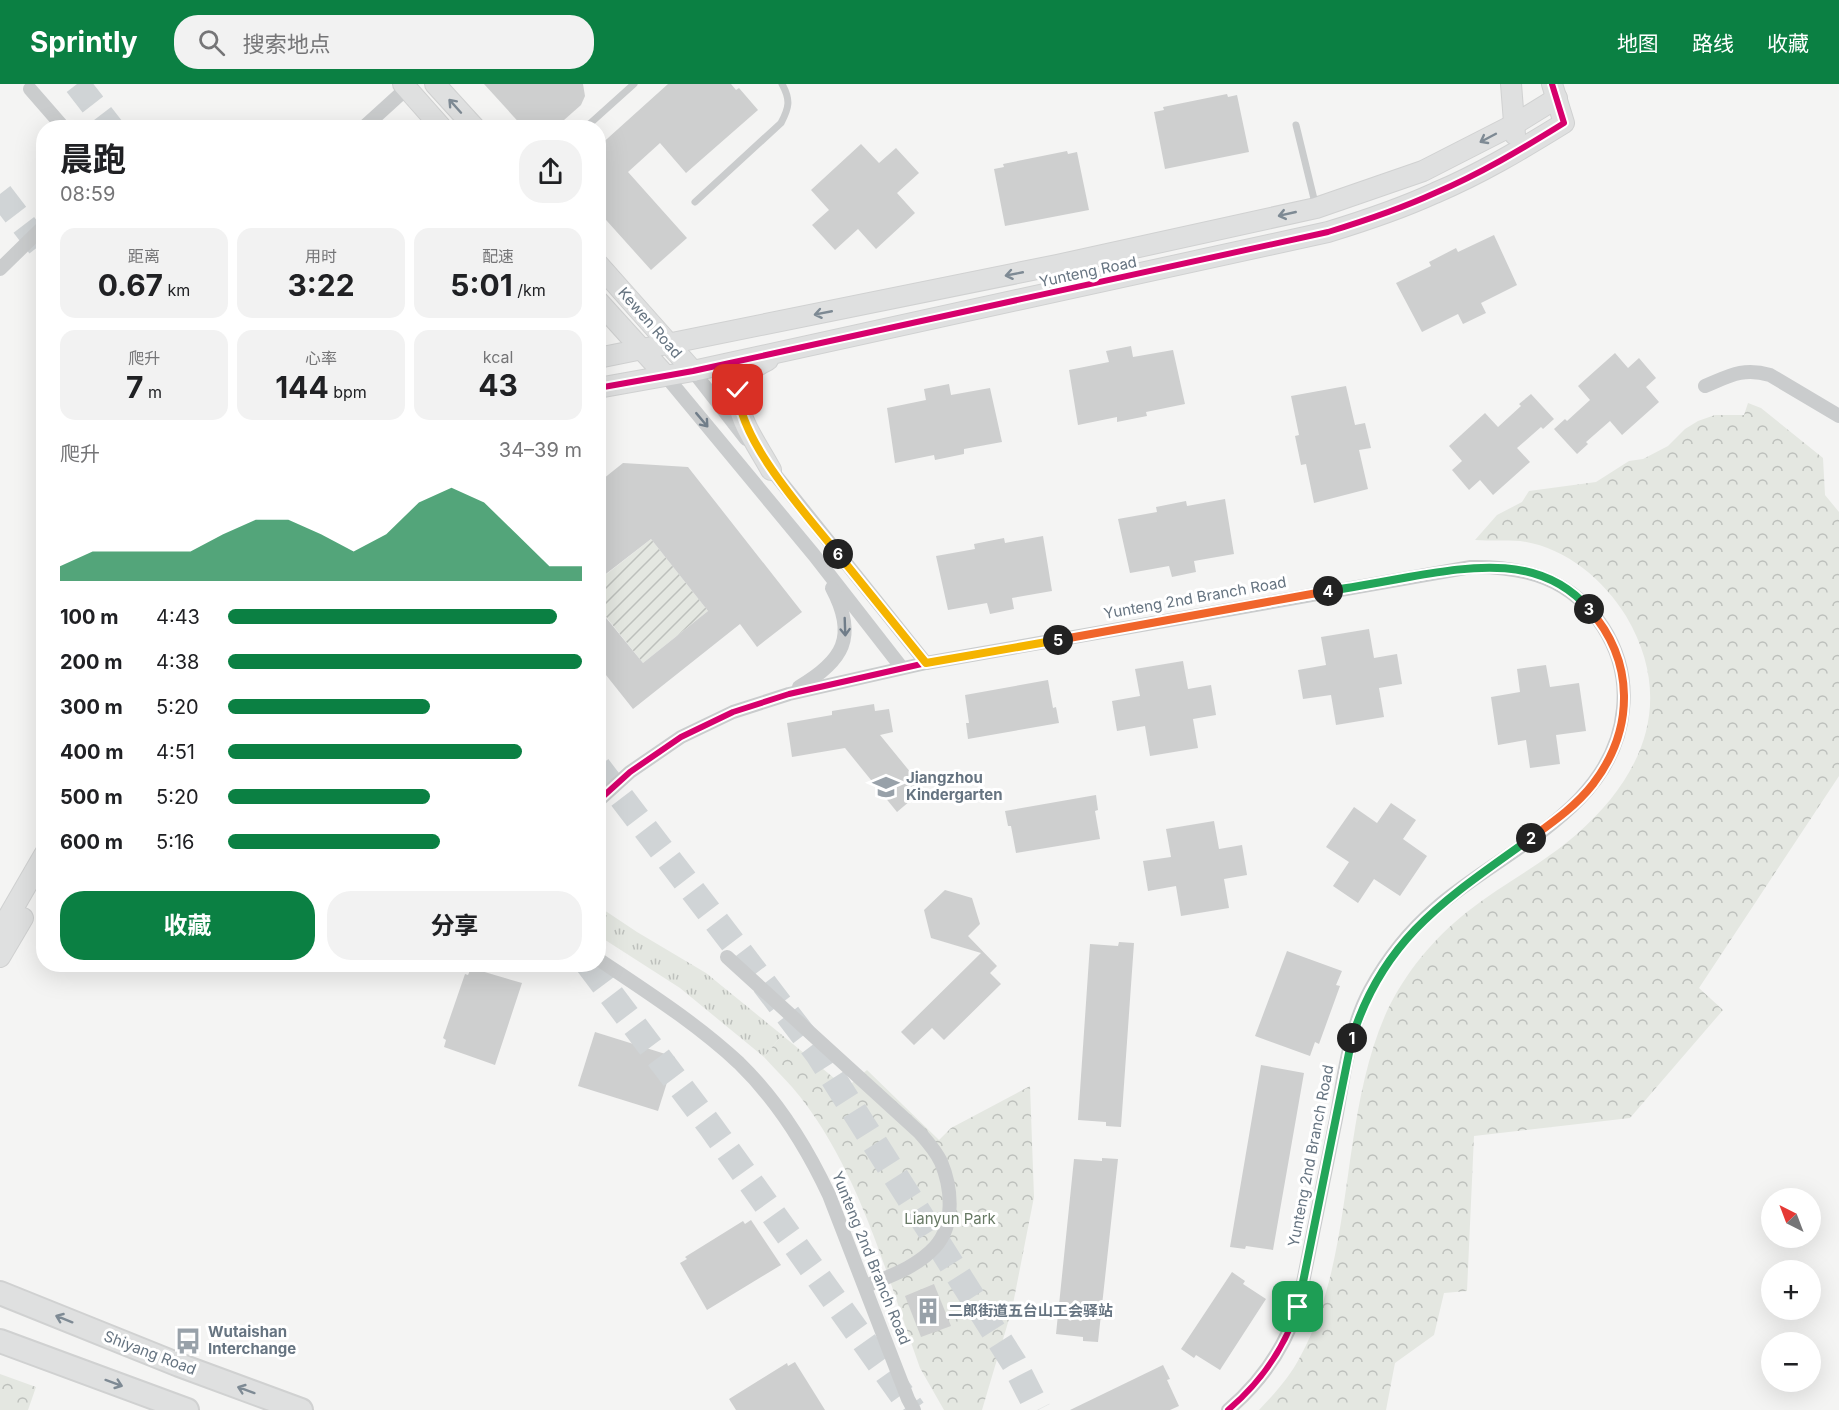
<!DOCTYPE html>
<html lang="zh">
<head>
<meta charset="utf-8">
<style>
	body { margin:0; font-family:Inter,"Noto Sans SC",sans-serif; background:#f2f2f2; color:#202124; height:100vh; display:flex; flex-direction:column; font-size:22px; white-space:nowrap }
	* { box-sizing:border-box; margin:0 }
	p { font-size:20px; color:#757577 }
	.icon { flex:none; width:33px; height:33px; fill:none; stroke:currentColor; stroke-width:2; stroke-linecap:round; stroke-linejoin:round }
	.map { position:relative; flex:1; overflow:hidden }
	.sheet { position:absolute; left:36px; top:36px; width:570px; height:852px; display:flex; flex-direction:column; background:#fff; border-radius:24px; box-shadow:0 6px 24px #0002 }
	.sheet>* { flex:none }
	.needle { width:39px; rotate:318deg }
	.controls { position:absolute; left:1761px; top:1104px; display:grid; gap:12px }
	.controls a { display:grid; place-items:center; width:60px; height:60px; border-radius:50%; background:#fff; box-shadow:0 6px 24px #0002; font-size:30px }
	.pin { position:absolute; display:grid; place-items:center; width:51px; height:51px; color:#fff; margin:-26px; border-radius:12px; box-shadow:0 3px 9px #0006 }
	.km { position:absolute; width:30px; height:30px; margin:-15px; border-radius:50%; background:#222; color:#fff; font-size:16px; line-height:30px; text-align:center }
	.round { display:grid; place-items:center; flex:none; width:63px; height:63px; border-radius:24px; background:#f2f2f2 }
	.overview { display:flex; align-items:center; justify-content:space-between; height:102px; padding:0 24px }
	h1 { font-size:33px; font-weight:700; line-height:45px }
	.stats { display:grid; grid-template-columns:repeat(3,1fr); gap:9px; height:102px; padding:6px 24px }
	.stats div { display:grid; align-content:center; border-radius:15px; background:#f2f2f2; text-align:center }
	.stats b { font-size:30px; font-weight:700 }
	.stats small { font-size:16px; font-weight:400 }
	.stats p { font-size:16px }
	.chart { height:168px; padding:12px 24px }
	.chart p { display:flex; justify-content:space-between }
	.chart svg { width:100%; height:108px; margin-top:6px; fill:#0b8043; opacity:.7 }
	.cta { display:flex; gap:12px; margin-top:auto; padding:12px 24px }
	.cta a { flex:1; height:69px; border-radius:24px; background:#0b8043; color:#fff; font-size:24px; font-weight:700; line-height:69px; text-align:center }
	.cta a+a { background:#f2f2f2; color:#202124 }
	ul { padding:0 24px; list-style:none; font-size:20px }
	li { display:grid; grid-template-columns:96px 72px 1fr; align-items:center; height:45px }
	li i { height:15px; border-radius:8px; background:#0b8043 }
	header { display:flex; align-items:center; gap:36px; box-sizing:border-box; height:84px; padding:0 30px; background:#0b8043; color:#fff }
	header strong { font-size:28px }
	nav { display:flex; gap:33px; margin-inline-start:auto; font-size:21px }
	.search { width:420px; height:54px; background:#f2f2f2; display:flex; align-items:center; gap:15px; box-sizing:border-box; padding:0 21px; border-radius:24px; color:#757577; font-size:22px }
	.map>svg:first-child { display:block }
</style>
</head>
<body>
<header>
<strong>Sprintly</strong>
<div class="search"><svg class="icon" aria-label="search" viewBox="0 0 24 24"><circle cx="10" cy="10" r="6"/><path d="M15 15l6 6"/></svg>搜索地点</div>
<nav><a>地图</a><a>路线</a><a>收藏</a></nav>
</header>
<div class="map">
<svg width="1839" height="1326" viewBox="0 0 1839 1326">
	<defs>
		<pattern id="grass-tufts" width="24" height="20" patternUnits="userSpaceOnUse" patternTransform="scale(1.5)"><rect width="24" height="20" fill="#e4e7e1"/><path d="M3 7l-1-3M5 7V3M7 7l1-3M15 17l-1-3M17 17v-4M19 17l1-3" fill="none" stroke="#bdc0bc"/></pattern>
		<pattern id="park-crowns" width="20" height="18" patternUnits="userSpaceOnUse" patternTransform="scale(1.5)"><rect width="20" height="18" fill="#e4e7e1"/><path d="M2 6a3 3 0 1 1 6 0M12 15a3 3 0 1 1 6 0" fill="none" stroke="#bdc0bc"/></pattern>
		<pattern id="garden-furrows" width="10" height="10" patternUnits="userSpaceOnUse" patternTransform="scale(1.5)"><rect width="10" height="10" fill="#e4e7e1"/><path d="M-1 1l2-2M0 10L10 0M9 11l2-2" fill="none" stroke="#bdc0bc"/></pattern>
	</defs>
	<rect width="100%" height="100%" fill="#f4f4f3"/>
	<!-- grass -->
	<polygon fill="url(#grass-tufts)" points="598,822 637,848 706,889 782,951 764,973 680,904 599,852"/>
	<!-- park -->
	<g fill="url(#park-crowns)">
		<path d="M1748,319L1761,324L1823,374L1825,411L1839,428V692L1699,904L1723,926L1630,1034L1474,1052L1467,1207L1444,1209L1434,1251L1395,1279L1386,1326H1259C1274,1310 1290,1293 1300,1273C1357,1169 1338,1036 1387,927C1405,889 1434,854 1467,828C1502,800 1543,780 1577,750C1645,690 1675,615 1626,532C1603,495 1565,463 1520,457C1505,456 1490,457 1475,456L1497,431L1522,418L1529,407L1596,398L1629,377L1643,375L1668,362L1685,345L1698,337L1715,331H1744Z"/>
		<path d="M782,951L846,1004L867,986L939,1056L951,1044L1030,1002L1034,1113L1012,1225L982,1326H944L920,1284C886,1190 858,1080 792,1003C783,993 773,983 764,973Z"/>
		<polygon points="0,1290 36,1303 28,1326 0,1326"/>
	</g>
	<!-- garden -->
	<polygon fill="url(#garden-furrows)" points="651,455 708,527 643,579 599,524 599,496"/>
	<!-- building -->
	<g fill="#cecfcf">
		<polygon points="484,0 583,0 585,12 581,21 555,44 524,44"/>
		<polygon points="668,0 731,0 736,6 739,4 758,26 686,89 660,59 628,88 687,154 651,186 598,127 598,63"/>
		<polygon points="1227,10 1228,13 1237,11 1249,68 1165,85 1154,28 1164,26 1163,23"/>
		<polygon points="861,60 879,79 896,64 919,89 897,109 915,129 876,165 858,145 835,166 812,141 829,126 811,106"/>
		<polygon points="1067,67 1068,70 1077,68 1089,126 1005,142 994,85 1004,83 1003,80"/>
		<polygon points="1494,151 1517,201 1481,219 1486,229 1463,240 1458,230 1422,248 1396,199 1431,182 1429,178 1456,164 1458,168"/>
		<polygon points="1131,262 1133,273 1173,266 1185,320 1146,328 1147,332 1117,338 1117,333 1078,341 1069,286 1109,278 1106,267"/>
		<polygon points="1615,269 1628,284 1639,274 1656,294 1646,303 1659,318 1622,351 1610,337 1586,358 1588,360 1577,370 1554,345 1565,335 1567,337 1590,316 1578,302"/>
		<polygon points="949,300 951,311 990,304 1002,358 964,365 964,370 935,376 934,371 895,379 887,324 926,316 924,305"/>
		<polygon points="1346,302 1355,341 1365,339 1371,364 1359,366 1368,405 1314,419 1306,380 1301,381 1295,352 1299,351 1291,312"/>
		<polygon points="1531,310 1554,335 1543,345 1541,343 1517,364 1530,378 1493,411 1480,396 1469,406 1452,386 1462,377 1449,362 1485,329 1498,343 1521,322 1519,320"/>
		<polygon points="623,379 688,383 802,528 757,563 740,540 633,625 598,581 598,524 643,579 708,527 651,455 598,496 598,399"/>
		<polygon points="1225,415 1234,470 1194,477 1196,488 1172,493 1169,482 1130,489 1118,435 1157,428 1156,423 1186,417 1187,422"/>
		<polygon points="1043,452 1052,507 1012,514 1014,525 990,530 987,519 948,526 936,472 975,465 974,460 1004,454 1005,459"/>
		<polygon points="1369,545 1374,574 1397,570 1402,600 1379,604 1384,633 1336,641 1331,611 1303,615 1298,586 1326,581 1321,553"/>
		<polygon points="1183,577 1188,605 1211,601 1216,631 1193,635 1198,664 1150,672 1145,642 1117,647 1112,617 1140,612 1135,585"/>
		<polygon points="1546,581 1550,603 1579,599 1586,647 1556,651 1560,680 1530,684 1526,656 1498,661 1491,613 1520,608 1517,585"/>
		<polygon points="1048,596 1053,624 1056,623 1059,639 968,655 966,639 969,639 965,611"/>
		<polygon points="874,620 875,627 889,625 893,648 880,651 920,700 913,706 917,711 897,728 845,664 792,673 787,639 832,631 832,627"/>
		<polygon points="1096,711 1098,726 1095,727 1100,755 1016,769 1011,742 1008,742 1005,727"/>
		<polygon points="1391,719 1416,736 1403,755 1427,772 1400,812 1374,795 1358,819 1333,802 1349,778 1326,763 1354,723 1377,739"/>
		<polygon points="1214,737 1219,765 1242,761 1247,791 1224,795 1229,824 1181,832 1176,802 1148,807 1143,777 1171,773 1166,745"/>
		<polygon points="945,806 972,814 980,840 968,852 997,882 990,889 1001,900 944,956 932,944 914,961 901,948 981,869 931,854 924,826"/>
		<polygon points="1119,858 1134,859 1121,1043 1106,1042 1106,1038 1078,1036 1090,860 1118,862"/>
		<polygon points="1287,867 1342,887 1336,901 1340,902 1319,960 1315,958 1310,972 1255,952"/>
		<polygon points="471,884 522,899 495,981 444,963 446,956 443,954 465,890 468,891"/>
		<polygon points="595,948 675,973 658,1027 578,1002"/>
		<polygon points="1261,981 1304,989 1273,1166 1246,1162 1245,1165 1230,1163"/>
		<polygon points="1102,1074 1118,1075 1098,1258 1083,1257 1083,1253 1056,1250 1074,1075 1102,1077"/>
		<polygon points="751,1136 781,1181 707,1226 680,1179 687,1175 685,1173 743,1137 745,1140"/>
		<polygon points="1232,1188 1245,1197 1243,1200 1266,1215 1220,1286 1196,1271 1194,1274 1181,1265"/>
		<polygon points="934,1200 951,1242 921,1253 905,1212"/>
		<polygon points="795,1278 825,1326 736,1326 729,1315 787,1279 788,1282"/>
		<polygon points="1163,1281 1170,1295 1167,1296 1179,1322 1170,1326 1070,1326"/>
	</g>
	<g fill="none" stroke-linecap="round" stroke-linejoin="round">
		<!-- highway-tunnel -->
		<g stroke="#d0d4d6" stroke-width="26" stroke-dasharray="26 13" stroke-linecap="butt">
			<polyline points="77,0 111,44"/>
			<polyline points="0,110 44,167"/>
			<polyline points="598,683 818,970 1014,1279 1038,1326"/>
			<polyline points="588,880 711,1043 913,1326"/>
		</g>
		<!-- secondary casing -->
		<g stroke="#d0d1d1" stroke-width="22">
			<g id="secondary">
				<polyline points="403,0 442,44"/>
				<polyline points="435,0 475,44"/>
				<polyline points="1511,0 1515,51"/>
				<polyline points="598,180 693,287"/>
				<polyline points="598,217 665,291"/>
				<polyline points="598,274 1057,181 1316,124 1423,87 1515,40 1557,14"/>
				<path d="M768,276C711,303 750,347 771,386"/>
				<path d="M598,304L693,287L1328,148C1364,137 1400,125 1435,109C1480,90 1522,65 1564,39L1552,0"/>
				<polyline points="0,847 44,771"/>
				<polyline points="0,873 23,834"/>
			</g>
		</g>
		<!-- primary casing -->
		<g stroke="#d0d1d1" stroke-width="26">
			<g id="primary">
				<polyline points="0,1209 179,1281 301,1326"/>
				<polyline points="0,1257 187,1326"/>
			</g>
		</g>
		<!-- lane -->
		<g stroke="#cacccd" stroke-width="7">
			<polyline points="1296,41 1316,123"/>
			<polyline points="585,44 634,0"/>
			<path d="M695,118L781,39C789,24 791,16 782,0"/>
		</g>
		<!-- street -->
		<g stroke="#cacccd" stroke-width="14">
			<polyline points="30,5 64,44"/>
			<polyline points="363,44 407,4"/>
			<polyline points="0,185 44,142"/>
			<polyline points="693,287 746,355"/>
			<polyline points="665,291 814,471 902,584"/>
			<path d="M1705,302C1729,292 1743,283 1770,291L1839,332"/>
			<polyline points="766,379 926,579"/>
			<path d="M799,603C843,577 858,553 832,504"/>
			<path d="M598,717L630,688L681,653L733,628L789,610L926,579L1471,483C1525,482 1572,495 1603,543C1619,568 1626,596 1623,625C1614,726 1502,766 1436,824C1409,847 1387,875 1370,906C1349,945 1344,992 1336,1035C1323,1098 1311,1160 1298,1223C1285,1263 1261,1298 1228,1326"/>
			<path d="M727,873L919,1048C927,1057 936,1067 941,1078C952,1104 955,1141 935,1163C917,1183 890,1192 866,1202"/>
			<path d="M598,875C647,908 696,939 739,979C777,1016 807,1064 829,1111L908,1315L914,1326"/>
		</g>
		<!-- secondary -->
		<use href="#secondary" stroke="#dfe0e0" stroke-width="20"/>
		<!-- primary -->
		<use href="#primary" stroke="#dfe0e0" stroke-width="22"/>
		<!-- cycleway casing -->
		<g stroke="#fff" stroke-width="10">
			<g id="cycleway">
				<path d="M598,304L693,287L1328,148C1364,137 1400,125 1435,109C1480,90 1522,65 1564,39L1552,0"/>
				<path d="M598,717L630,688L681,653L733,628L789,610L926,579L1471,483C1525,482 1572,495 1603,543C1619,568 1626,596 1623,625C1614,726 1502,766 1436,824C1409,847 1387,875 1370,906C1349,945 1344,992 1336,1035C1323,1098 1311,1160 1298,1223C1285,1263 1261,1298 1228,1326"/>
			</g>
		</g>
		<!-- cycleway -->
		<use href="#cycleway" stroke="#d6006c" stroke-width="6"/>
	</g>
	<!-- one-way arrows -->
	<defs><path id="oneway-shaft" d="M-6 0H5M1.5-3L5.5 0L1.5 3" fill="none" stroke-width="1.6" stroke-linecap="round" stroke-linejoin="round" transform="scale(1.5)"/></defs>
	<g stroke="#7e8a94">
		<use href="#oneway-shaft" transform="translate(455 22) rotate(-132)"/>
		<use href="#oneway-shaft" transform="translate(1488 54) rotate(152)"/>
		<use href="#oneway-shaft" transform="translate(1287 130) rotate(167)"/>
		<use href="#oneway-shaft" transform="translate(1014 190) rotate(169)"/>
		<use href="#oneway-shaft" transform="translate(823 229) rotate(169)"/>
		<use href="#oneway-shaft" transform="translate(64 1235) rotate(-158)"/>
		<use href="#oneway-shaft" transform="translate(114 1299) rotate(20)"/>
		<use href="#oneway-shaft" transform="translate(246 1306) rotate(-160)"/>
	</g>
	<g stroke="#707d89">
		<use href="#oneway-shaft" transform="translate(702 336) rotate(50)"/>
		<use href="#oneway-shaft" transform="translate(845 543) rotate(88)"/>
	</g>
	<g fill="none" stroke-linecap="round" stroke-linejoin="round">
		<!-- split-1 casing -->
		<g stroke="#fff" stroke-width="12">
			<polyline id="split-1" points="1298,1223 1352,954"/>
		</g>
		<!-- split-2 casing -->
		<g stroke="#fff" stroke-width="12">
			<path id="split-2" d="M1352,954C1384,852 1449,813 1531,754"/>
		</g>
		<!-- split-3 casing -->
		<g stroke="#fff" stroke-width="12">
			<path id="split-3" d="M1531,754C1553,738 1576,722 1593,700C1635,645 1635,577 1589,525"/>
		</g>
		<!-- split-4 casing -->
		<g stroke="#fff" stroke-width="12">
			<path id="split-4" d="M1328,507C1355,503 1382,498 1409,493C1472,482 1542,470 1589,525"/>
		</g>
		<!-- split-5 casing -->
		<g stroke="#fff" stroke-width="12">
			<polyline id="split-5" points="1058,556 1328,507"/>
		</g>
		<!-- split-6 casing -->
		<g stroke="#fff" stroke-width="12">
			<polyline id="split-6" points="838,470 926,579 1058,556"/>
		</g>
		<!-- split-7 casing -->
		<g stroke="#fff" stroke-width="12">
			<path id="split-7" d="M738,306C738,356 807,431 838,470"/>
		</g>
		<!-- split-1 -->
		<use href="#split-1" stroke="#22a559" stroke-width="8"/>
		<!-- split-2 -->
		<use href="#split-2" stroke="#22a559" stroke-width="8"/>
		<!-- split-3 -->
		<use href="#split-3" stroke="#f0652b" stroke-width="8"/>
		<!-- split-4 -->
		<use href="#split-4" stroke="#22a559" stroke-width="8"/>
		<!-- split-5 -->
		<use href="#split-5" stroke="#f0652b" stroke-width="8"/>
		<!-- split-6 -->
		<use href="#split-6" stroke="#f5b400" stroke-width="8"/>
		<!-- split-7 -->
		<use href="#split-7" stroke="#f5b400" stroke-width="8"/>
	</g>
	<!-- icons -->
	<defs>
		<g id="school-bare" transform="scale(2.07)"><path d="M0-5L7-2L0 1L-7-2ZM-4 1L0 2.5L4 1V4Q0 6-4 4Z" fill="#98a1a9" stroke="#fff" stroke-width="2.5" paint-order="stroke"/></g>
		<g id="building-bare" transform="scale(2.07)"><path d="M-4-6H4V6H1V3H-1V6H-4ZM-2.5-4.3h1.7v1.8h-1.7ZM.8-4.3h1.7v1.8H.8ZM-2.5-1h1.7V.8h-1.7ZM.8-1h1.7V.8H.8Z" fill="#98a1a9" stroke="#fff" stroke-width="2.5" paint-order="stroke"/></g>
		<g id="bus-bare" transform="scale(2.07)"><path d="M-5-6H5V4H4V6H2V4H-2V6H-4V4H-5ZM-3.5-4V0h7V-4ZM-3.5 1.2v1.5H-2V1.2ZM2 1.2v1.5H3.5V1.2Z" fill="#98a1a9" stroke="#fff" stroke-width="2.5" paint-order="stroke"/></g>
	</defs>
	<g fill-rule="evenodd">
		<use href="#school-bare" x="886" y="703"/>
		<use href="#building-bare" x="928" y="1227"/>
		<use href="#bus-bare" x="188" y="1257"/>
	</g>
	<g text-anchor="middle" stroke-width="6" stroke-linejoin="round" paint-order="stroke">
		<!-- street labels -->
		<g font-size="15" fill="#667481" stroke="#fff">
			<text transform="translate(1088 188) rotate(-12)" y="5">Yunteng Road</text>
			<text transform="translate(650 239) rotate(49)" y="5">Kewen Road</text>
			<text transform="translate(1195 514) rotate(-10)" y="5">Yunteng 2nd Branch Road</text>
			<text transform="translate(1311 1072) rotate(-79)" y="5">Yunteng 2nd Branch Road</text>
			<text transform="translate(871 1174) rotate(68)" y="5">Yunteng 2nd Branch Road</text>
			<text transform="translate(150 1269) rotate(21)" y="5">Shiyang Road</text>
		</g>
		<!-- poi labels -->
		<g font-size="15" font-weight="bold" fill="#667481" stroke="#fff" text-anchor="start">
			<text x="906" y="699">Jiangzhou<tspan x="906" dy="17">Kindergarten</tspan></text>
			<text x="948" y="1232">二郎街道五台山工会驿站</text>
			<text x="208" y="1253">Wutaishan<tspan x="208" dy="17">Interchange</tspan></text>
		</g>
		<!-- park labels -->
		<g font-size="15" fill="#677964" stroke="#fff">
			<text x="950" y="1140">Lianyun Park</text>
		</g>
	</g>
</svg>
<div class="controls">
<a><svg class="needle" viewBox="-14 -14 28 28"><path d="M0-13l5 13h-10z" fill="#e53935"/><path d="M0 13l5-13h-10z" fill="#757577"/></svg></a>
<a>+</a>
<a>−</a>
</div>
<div class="pin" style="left:1298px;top:1223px;background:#1e9e55"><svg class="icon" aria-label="arrive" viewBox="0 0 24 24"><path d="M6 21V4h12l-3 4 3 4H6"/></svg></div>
<div class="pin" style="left:738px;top:306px;background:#d93025"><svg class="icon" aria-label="check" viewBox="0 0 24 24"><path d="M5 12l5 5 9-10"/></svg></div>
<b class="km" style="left:1352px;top:954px">1</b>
<b class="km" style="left:1531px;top:754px">2</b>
<b class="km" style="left:1589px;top:525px">3</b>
<b class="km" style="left:1328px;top:507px">4</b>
<b class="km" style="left:1058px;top:556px">5</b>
<b class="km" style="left:838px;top:470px">6</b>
<section class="sheet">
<div class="overview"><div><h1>晨跑</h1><p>08:59</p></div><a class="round"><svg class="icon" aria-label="share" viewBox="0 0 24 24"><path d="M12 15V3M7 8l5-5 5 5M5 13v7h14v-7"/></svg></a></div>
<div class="stats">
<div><p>距离</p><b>0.67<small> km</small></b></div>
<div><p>用时</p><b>3:22</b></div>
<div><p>配速</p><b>5:01<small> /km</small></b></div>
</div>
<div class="stats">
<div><p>爬升</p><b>7<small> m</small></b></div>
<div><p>心率</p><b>144<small> bpm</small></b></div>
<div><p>kcal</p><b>43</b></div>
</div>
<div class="chart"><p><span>爬升</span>34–39 m</p>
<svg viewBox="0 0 160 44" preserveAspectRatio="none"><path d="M0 44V38L10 32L20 32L30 32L40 32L50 25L60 19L70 19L80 25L90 32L100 25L110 12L120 6L130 12L140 25L150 38L160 38V44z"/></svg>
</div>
<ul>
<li><b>100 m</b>4:43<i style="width:93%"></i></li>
<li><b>200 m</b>4:38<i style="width:100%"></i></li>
<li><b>300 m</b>5:20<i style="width:57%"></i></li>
<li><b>400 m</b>4:51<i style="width:83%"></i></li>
<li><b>500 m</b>5:20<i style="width:57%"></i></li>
<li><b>600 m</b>5:16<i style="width:60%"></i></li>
</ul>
<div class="cta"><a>收藏</a><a>分享</a></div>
</section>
</div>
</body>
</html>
